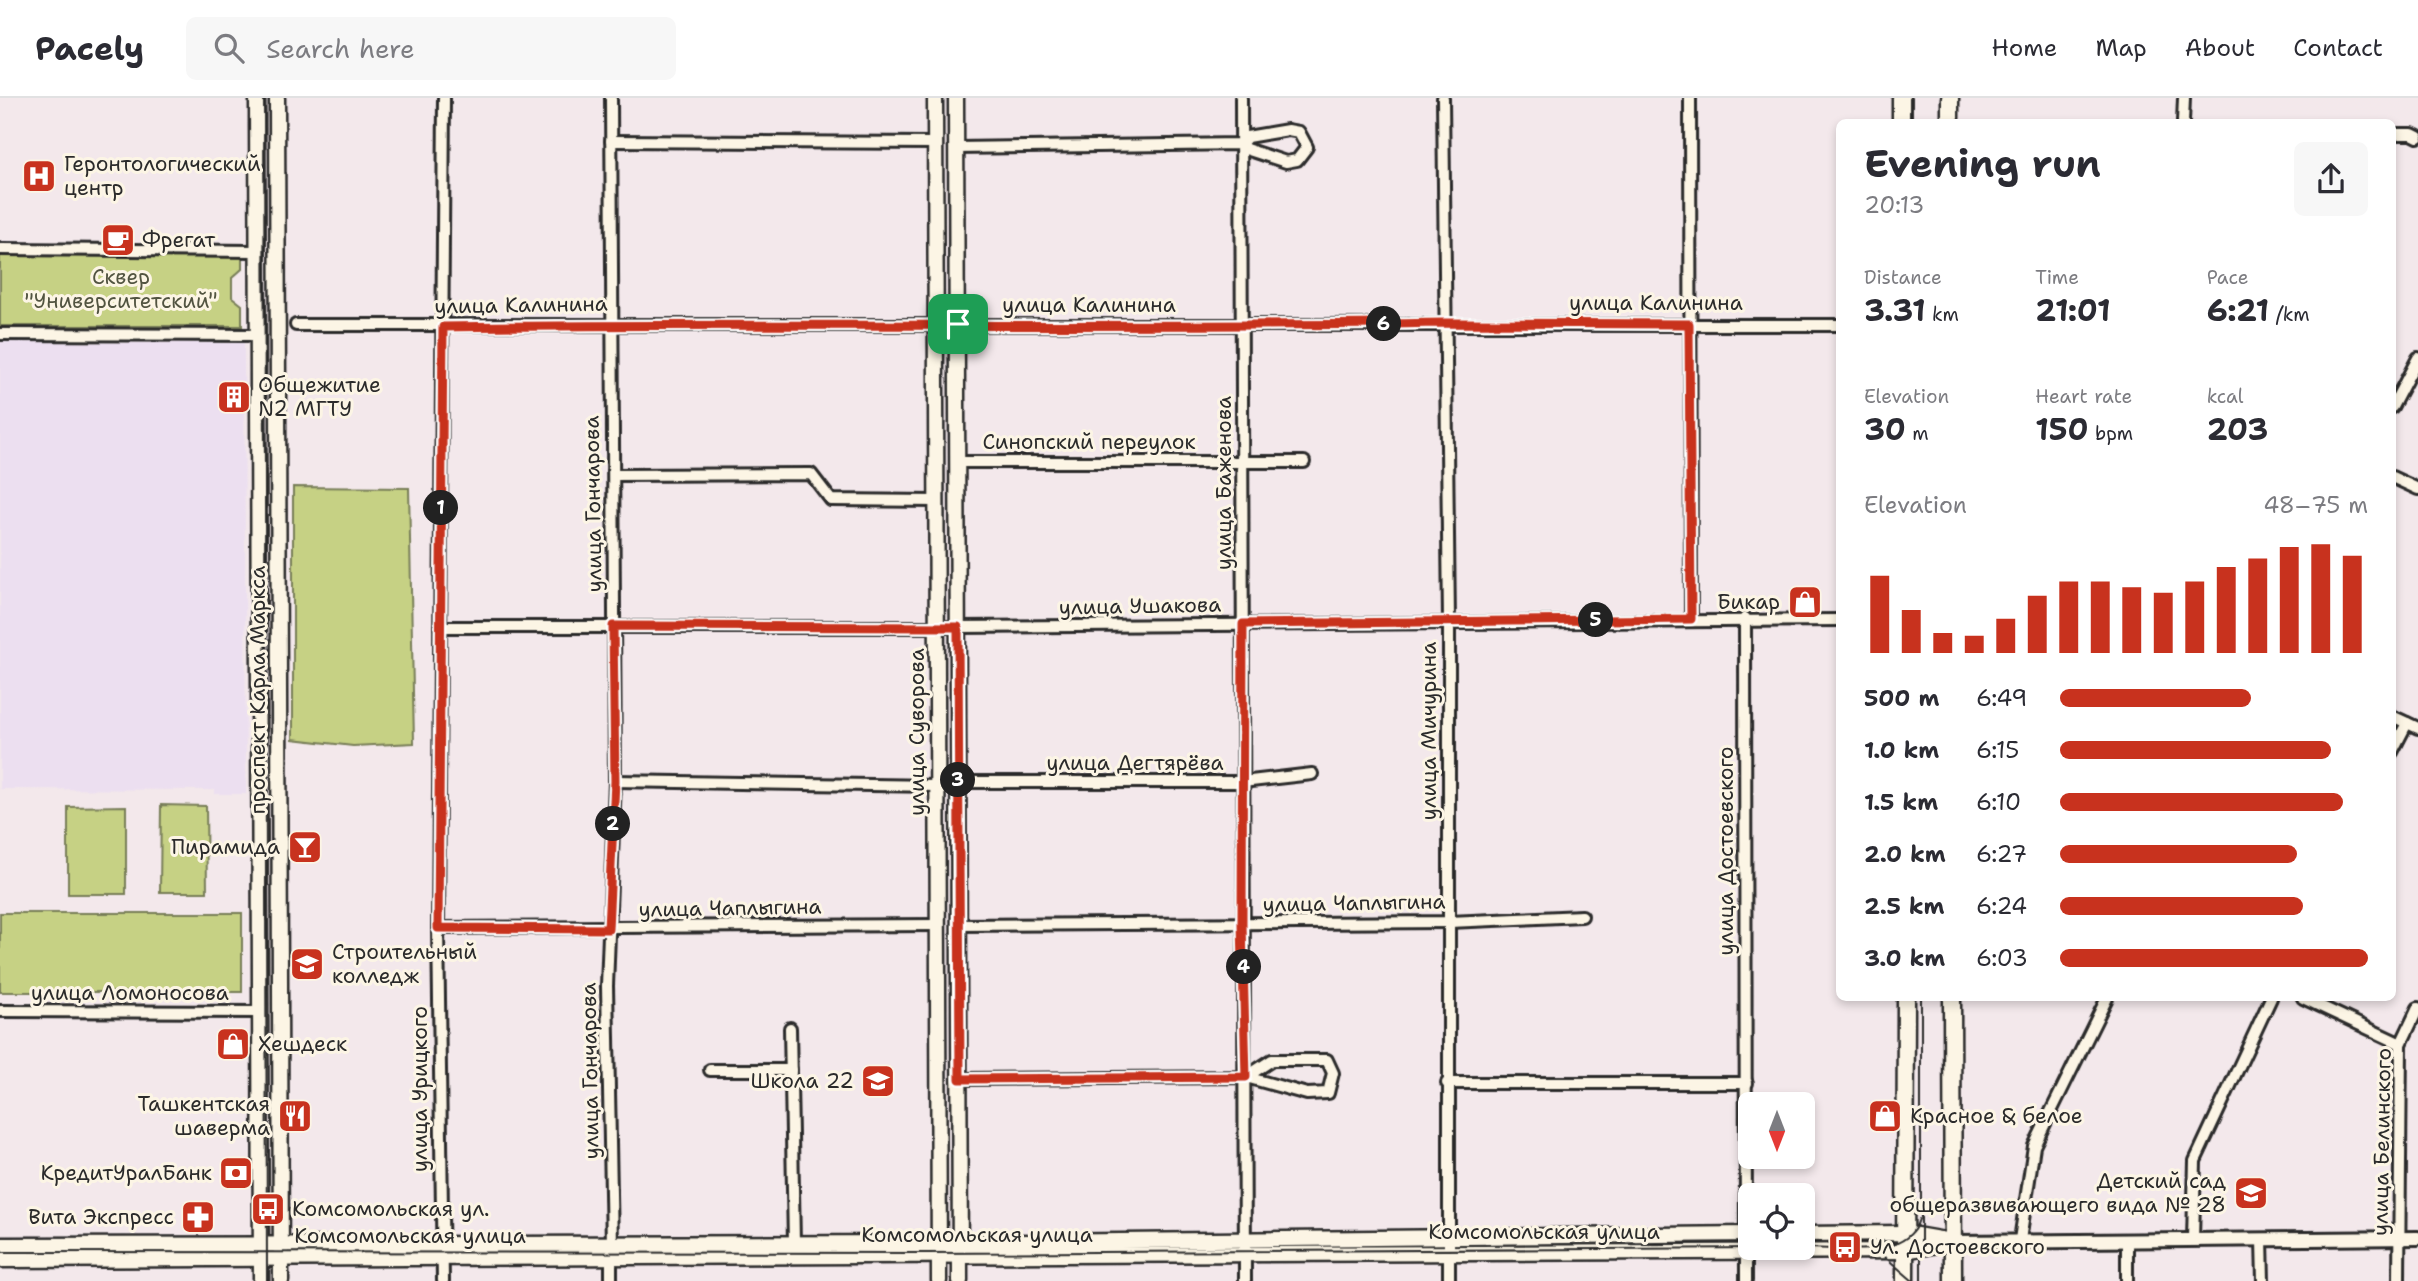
<!DOCTYPE html>
<html lang="en">
<head>
<meta charset="utf-8">
<style>
	body { margin:0; font-family:"Shantell Sans",sans-serif; background:#f7f7f7; color:#2b2b33; height:100vh; display:flex; flex-direction:column; font-size:26px; white-space:nowrap }
	* { box-sizing:border-box; margin:0 }
	p { font-size:23px; color:#7c7c81 }
	.icon { flex:none; width:38px; height:38px; fill:none; stroke:currentColor; stroke-width:2; stroke-linecap:round; stroke-linejoin:round }
	.map { position:relative; flex:1; overflow:hidden }
	.drawer { position:absolute; left:1836px; top:21px; width:560px; height:882px; display:flex; flex-direction:column; background:#fff; border-radius:10px; box-shadow:0 4px 10px #0003 }
	.drawer>* { flex:none }
	.needle { width:46px; rotate:180deg }
	.controls { position:absolute; left:1738px; top:994px; display:grid; gap:14px }
	.controls a { display:grid; place-items:center; width:77px; height:77px; border-radius:10px; background:#fff; box-shadow:0 4px 10px #0003; font-size:35px }
	.pin { position:absolute; display:grid; place-items:center; width:60px; height:60px; color:#fff; margin:-30px; border-radius:14px; box-shadow:0 4px 10px #0006 }
	.km { position:absolute; width:35px; height:35px; margin:-18px; border-radius:50%; background:#222; color:#fff; font-size:19px; line-height:35px; text-align:center }
	.round { display:grid; place-items:center; flex:none; width:74px; height:74px; border-radius:10px; background:#f7f7f7 }
	.headline { display:flex; align-items:center; justify-content:space-between; height:119px; padding:0 28px }
	h1 { font-size:38px; font-weight:700; line-height:52px }
	.figures { display:grid; grid-template-columns:repeat(3,1fr); gap:10px; height:119px; padding:7px 28px }
	.figures div { display:grid; align-content:center }
	.figures b { font-size:30px; font-weight:700 }
	.figures small { font-size:19px; font-weight:400 }
	.figures p { font-size:19px }
	.chart { height:196px; padding:14px 28px }
	.chart p { display:flex; justify-content:space-between }
	.chart svg { width:100%; height:126px; margin-top:7px; stroke:#c8321e; stroke-width:6 }
	ul { padding:0 28px; list-style:none; font-size:23px }
	li { display:grid; grid-template-columns:112px 84px 1fr; align-items:center; height:52px }
	li i { height:18px; border-radius:9px; background:#c8321e }
	header { display:flex; align-items:center; gap:42px; box-sizing:border-box; height:98px; padding:0 35px; background:#fff; border-bottom:2px solid #e1e1e2 }
	header strong { font-size:33px }
	nav { display:flex; gap:38px; margin-inline-start:auto; font-size:24px }
	.search { width:490px; height:63px; background:#f7f7f7; display:flex; align-items:center; gap:18px; box-sizing:border-box; padding:0 24px; border-radius:10px; color:#7c7c81; font-size:26px }
	.map>svg:first-child { display:block }
</style>
</head>
<body>
<header>
<strong>Pacely</strong>
<div class="search"><svg class="icon" aria-label="search" viewBox="0 0 24 24"><circle cx="10" cy="10" r="6"/><path d="M15 15l6 6"/></svg>Search here</div>
<nav><a>Home</a><a>Map</a><a>About</a><a>Contact</a></nav>
</header>
<div class="map">
<svg width="2418" height="1183" viewBox="0 0 2418 1183">
	<rect width="100%" height="100%" fill="#f3e8eb"/>
	<filter id="ink" filterUnits="userSpaceOnUse"><feTurbulence type="fractalNoise" baseFrequency=".0143" numOctaves="2"/><feDisplacementMap in="SourceGraphic" scale="14" xChannelSelector="R" yChannelSelector="G"/><feConvolveMatrix kernelMatrix="1 2 1 2 8 2 1 2 1" color-interpolation-filters="sRGB"/></filter>
	<g filter="url(#ink)">
		<!-- built -->
		<polygon fill="#ecdff0" points="0,244 244,245 246,696 215,696 215,692 0,691"/>
		<!-- green -->
		<g fill="#c6d184" stroke="#787e58" stroke-width="2">
			<polygon points="0,154 242,154 242,171 232,180 232,199 242,207 242,228 0,228"/>
			<polygon points="293,389 409,390 414,645 353,648 293,641"/>
			<polygon points="161,707 206,708 207,794 160,794"/>
			<polygon points="126,708 126,796 68,796 68,709"/>
			<rect x="0" y="815" width="242" height="79"/>
		</g>
		<g fill="none" stroke-linecap="round" stroke-linejoin="round">
			<!-- minor casing -->
			<g stroke="#2b2b2b" stroke-width="16">
				<g id="minor">
					<polyline points="611,0 615,683 607,888 612,1147"/>
					<polyline points="1241,0 1245,1183"/>
					<polyline points="1443,0 1449,523 1449,1183"/>
					<polyline points="1690,0 1691,521"/>
					<polyline points="2183,24 2184,0"/>
					<polyline points="2392,36 2412,36 2418,39"/>
					<polyline points="611,43 935,45"/>
					<polyline points="956,50 1241,46 1246,51 1286,64 1297,62 1307,49 1299,34 1288,32 1247,39 1241,46"/>
					<polyline points="0,151 257,153"/>
					<polyline points="296,227 1839,227"/>
					<polyline points="0,236 258,237"/>
					<polyline points="2392,309 2418,260"/>
					<polyline points="957,364 1304,364"/>
					<polyline points="614,377 811,376 831,402 937,403"/>
					<polyline points="2392,379 2418,391"/>
					<polyline points="1745,520 1746,1183"/>
					<polyline points="440,529 958,529 1839,522"/>
					<polyline points="2392,618 2418,630"/>
					<polyline points="2392,654 2407,625"/>
					<polyline points="615,683 938,688"/>
					<polyline points="958,684 1242,684 1312,676"/>
					<polyline points="959,827 1449,824 1582,818"/>
					<polyline points="438,830 938,827"/>
					<polyline points="2303,900 2401,946"/>
					<polyline points="0,913 260,914"/>
					<polyline points="790,930 794,1145"/>
					<polyline points="710,972 791,972"/>
					<polyline points="960,981 1246,979 1307,996 1328,995 1333,975 1327,962 1272,962 1246,979"/>
					<polyline points="1447,985 1747,985"/>
					<polyline points="2193,1141 2195,1063 2271,900"/>
					<polyline points="2262,1141 2263,1183"/>
					<polyline points="2020,1142 2034,1048 2107,900"/>
					<polyline points="2127,1142 2127,1183"/>
					<polyline points="611,1159 611,1183"/>
					<polyline points="443,1183 438,830 444,0"/>
					<polyline points="2399,1183 2401,946 2418,910"/>
				</g>
			</g>
			<!-- tertiary casing -->
			<g stroke="#2b2b2b" stroke-width="18">
				<polyline id="tertiary" points="1953,1144 2418,1140"/>
			</g>
			<!-- secondary casing -->
			<g stroke="#2b2b2b" stroke-width="19">
				<g id="secondary">
					<polyline points="257,0 261,1183"/>
					<polyline points="277,0 281,1183"/>
					<polyline points="935,0 939,1183"/>
					<polyline points="956,0 960,1183"/>
					<polyline points="1802,1136 1905,1135 1945,1142"/>
					<polyline points="0,1147 929,1145 1750,1136"/>
					<polyline points="0,1162 1905,1153 1953,1144"/>
				</g>
			</g>
			<!-- primary casing -->
			<g stroke="#2b2b2b" stroke-width="21">
				<g id="primary">
					<polyline points="1901,0 1901,24"/>
					<polyline points="1950,0 1950,24"/>
					<polyline points="1952,900 1953,1183"/>
					<polyline points="1905,1183 1906,900"/>
				</g>
			</g>
			<!-- minor -->
			<use href="#minor" stroke="#fcf5e5" stroke-width="10"/>
			<!-- tertiary -->
			<use href="#tertiary" stroke="#fcf5e5" stroke-width="12"/>
			<!-- secondary -->
			<use href="#secondary" stroke="#fcf5e5" stroke-width="14"/>
			<!-- primary -->
			<use href="#primary" stroke="#fcf5e5" stroke-width="16"/>
			<!-- tram -->
			<g stroke="#2b2b2b" stroke-width="2">
				<polyline points="264,0 267,1183"/>
				<polyline points="1912,0 1912,24"/>
				<polyline points="1921,900 1921,1183"/>
				<polyline points="1871,1147 1913,1183"/>
				<path d="M1802,1150C1837,1149 1907,1164 1919,1121"/>
				<polyline points="0,1154 925,1155 1765,1150"/>
			</g>
		</g>
	</g>
	<g fill="none" stroke-linecap="round" stroke-linejoin="round" filter="url(#ink)">
		<!-- route casing -->
		<g stroke="#fff" stroke-width="14">
			<path id="route" d="M1445,225L1689,226L1691,521L1243,526L1242,826L1246,979L960,981L958,529L613,528L615,683L608,831L438,830L443,229C777,224 1111,231 1445,225Z"/>
		</g>
		<!-- route -->
		<use href="#route" stroke="#c8321e" stroke-width="9"/>
	</g>
	<!-- icons -->
	<defs>
		<g id="hospital-square" transform="scale(1.75)"><rect x="-9" y="-9" width="18" height="18" rx="4" fill="#c8321e" stroke="#fcf5e5"/><path d="M-5-5h3v3.5h4V-5h3V5h-3V1.5h-4V5h-3Z" fill="#fff"/></g>
		<g id="cafe-square" transform="scale(1.75)"><rect x="-9" y="-9" width="18" height="18" rx="4" fill="#c8321e" stroke="#fcf5e5"/><path d="M-5.5-4.5H6V0H3Q3 3.5 0 3.5H-2.5Q-5.5 3.5-5.5 0ZM3-3.2v2h1.7v-2ZM-6 4.5H4V6H-6Z" fill="#fff"/></g>
		<g id="building-square" transform="scale(1.75)"><rect x="-9" y="-9" width="18" height="18" rx="4" fill="#c8321e" stroke="#fcf5e5"/><path d="M-4-6H4V6H1V3H-1V6H-4ZM-2.5-4.3h1.7v1.8h-1.7ZM.8-4.3h1.7v1.8H.8ZM-2.5-1h1.7V.8h-1.7ZM.8-1h1.7V.8H.8Z" fill="#fff"/></g>
		<g id="shop-square" transform="scale(1.75)"><rect x="-9" y="-9" width="18" height="18" rx="4" fill="#c8321e" stroke="#fcf5e5"/><path d="M-5-2.5h2.3a2.7 3.5 0 0 1 5.4 0H5L5.5 6h-11ZM-1.5-2.5h3a1.5 2.3 0 0 0-3 0Z" fill="#fff"/></g>
		<g id="bar-square" transform="scale(1.75)"><rect x="-9" y="-9" width="18" height="18" rx="4" fill="#c8321e" stroke="#fcf5e5"/><path d="M-6-5H6L.8 .8V4.5H3.5V6h-7V4.5H-.8V.8Z" fill="#fff"/></g>
		<g id="university-square" transform="scale(1.75)"><rect x="-9" y="-9" width="18" height="18" rx="4" fill="#c8321e" stroke="#fcf5e5"/><path d="M0-5L7-2L0 1L-7-2ZM-4 1L0 2.5L4 1V4Q0 6-4 4Z" fill="#fff"/></g>
		<g id="school-square" transform="scale(1.75)"><rect x="-9" y="-9" width="18" height="18" rx="4" fill="#c8321e" stroke="#fcf5e5"/><path d="M0-5L7-2L0 1L-7-2ZM-4 1L0 2.5L4 1V4Q0 6-4 4Z" fill="#fff"/></g>
		<g id="restaurant-square" transform="scale(1.75)"><rect x="-9" y="-9" width="18" height="18" rx="4" fill="#c8321e" stroke="#fcf5e5"/><path d="M-5-6h1v4h1v-4h1v4h1v-4h1v5L-1.5 .5V6h-2V.5L-5-1ZM5-6V6H3V1.5H1.5Q1.5-4 5-6Z" fill="#fff"/></g>
		<g id="bank-square" transform="scale(1.75)"><rect x="-9" y="-9" width="18" height="18" rx="4" fill="#c8321e" stroke="#fcf5e5"/><path d="M-6-4H6V4H-6ZM0-2.3a2.3 2.3 0 1 0 0 4.6a2.3 2.3 0 1 0 0-4.6Z" fill="#fff"/></g>
		<g id="bus-square" transform="scale(1.75)"><rect x="-9" y="-9" width="18" height="18" rx="4" fill="#c8321e" stroke="#fcf5e5"/><path d="M-5-6H5V4H4V6H2V4H-2V6H-4V4H-5ZM-3.5-4V0h7V-4ZM-3.5 1.2v1.5H-2V1.2ZM2 1.2v1.5H3.5V1.2Z" fill="#fff"/></g>
		<g id="pharmacy-square" transform="scale(1.75)"><rect x="-9" y="-9" width="18" height="18" rx="4" fill="#c8321e" stroke="#fcf5e5"/><path d="M-2-6h4v4h4v4h-4v4h-4v-4h-4v-4h4Z" fill="#fff"/></g>
	</defs>
	<g fill-rule="evenodd">
		<use href="#hospital-square" x="39" y="78"/>
		<use href="#cafe-square" x="118" y="142"/>
		<use href="#building-square" x="234" y="299"/>
		<use href="#shop-square" x="1805" y="504"/>
		<use href="#bar-square" x="305" y="749"/>
		<use href="#university-square" x="307" y="866"/>
		<use href="#shop-square" x="233" y="946"/>
		<use href="#school-square" x="878" y="983"/>
		<use href="#restaurant-square" x="295" y="1018"/>
		<use href="#shop-square" x="1885" y="1018"/>
		<use href="#bank-square" x="236" y="1075"/>
		<use href="#school-square" x="2251" y="1095"/>
		<use href="#bus-square" x="268" y="1111"/>
		<use href="#pharmacy-square" x="198" y="1119"/>
		<use href="#bus-square" x="1845" y="1149"/>
	</g>
	<g text-anchor="middle" stroke-width="6" stroke-linejoin="round" paint-order="stroke">
		<!-- poi labels -->
		<g font-size="21" fill="#2b2b2b" stroke="#fcf5e5" text-anchor="start">
			<text x="64" y="73">Геронтологический<tspan x="64" dy="24">центр</tspan></text>
			<text x="142" y="149">Фрегат</text>
			<text x="258" y="294">Общежитие<tspan x="258" dy="24">N2 МГТУ</tspan></text>
			<text x="1780" y="511" text-anchor="end">Бикар</text>
			<text x="280" y="756" text-anchor="end">Пирамида</text>
			<text x="332" y="861">Строительный<tspan x="332" dy="24">колледж</tspan></text>
			<text x="258" y="953">Хешдеск</text>
			<text x="854" y="990" text-anchor="end">Школа 22</text>
			<text x="270" y="1013" text-anchor="end">Ташкентская<tspan x="270" dy="24">шаверма</tspan></text>
			<text x="1910" y="1025">Красное &amp; белое</text>
			<text x="212" y="1082" text-anchor="end">КредитУралБанк</text>
			<text x="2226" y="1090" text-anchor="end">Детский сад<tspan x="2226" dy="24">общеразвивающего вида № 28</tspan></text>
			<text x="292" y="1118">Комсомольская ул.</text>
			<text x="174" y="1126" text-anchor="end">Вита Экспресс</text>
			<text x="1870" y="1156">Ул. Достоевского</text>
		</g>
		<!-- park labels -->
		<g font-size="21" fill="#525441" stroke="#fcf5e5">
			<text x="121" y="186">Сквер<tspan x="121" dy="24">"Университетский"</tspan></text>
		</g>
		<!-- street labels -->
		<g font-size="21" fill="#2b2b2b" stroke="#fcf5e5">
			<text x="1656" y="212">улица Калинина</text>
			<text transform="translate(521 207) rotate(-1)" y="7">улица Калинина</text>
			<text x="1089" y="214">улица Калинина</text>
			<text x="1089" y="351">Синопский переулок</text>
			<text transform="translate(1224 385) rotate(-90)" y="7">улица Баженова</text>
			<text transform="translate(593 406) rotate(-91)" y="7">улица Гончарова</text>
			<text transform="translate(1140 508) rotate(-1)" y="7">улица Ушакова</text>
			<text transform="translate(258 592) rotate(-90)" y="7">проспект Карла Маркса</text>
			<text transform="translate(1429 633) rotate(-90)" y="7">улица Мичурина</text>
			<text transform="translate(917 634) rotate(-90)" y="7">улица Суворова</text>
			<text x="1135" y="672">улица Дегтярёва</text>
			<text transform="translate(1726 753) rotate(-90)" y="7">улица Достоевского</text>
			<text transform="translate(1354 805) rotate(-1)" y="7">улица Чаплыгина</text>
			<text transform="translate(730 810) rotate(-1)" y="7">улица Чаплыгина</text>
			<text x="130" y="902">улица Ломоносова</text>
			<text transform="translate(590 973) rotate(-91)" y="7">улица Гончарова</text>
			<text transform="translate(420 991) rotate(-90)" y="7">улица Урицкого</text>
			<text transform="translate(2382 1044) rotate(-89)" y="7">улица Белинского</text>
			<text x="1544" y="1141">Комсомольская улица</text>
			<text x="977" y="1144">Комсомольская улица</text>
			<text x="410" y="1145">Комсомольская улица</text>
		</g>
	</g>
</svg>
<div class="controls">
<a><svg class="needle" viewBox="-14 -14 28 28"><path d="M0-13l5 13h-10z" fill="#e53935"/><path d="M0 13l5-13h-10z" fill="#7c7c81"/></svg></a>
<a><svg class="icon" aria-label="locate" viewBox="0 0 24 24"><circle cx="12" cy="12" r="6"/><path d="M12 2v4M12 18v4M2 12h4M18 12h4"/></svg></a>
</div>
<div class="pin" style="left:958px;top:226px;background:#1e9e55"><svg class="icon" aria-label="arrive" viewBox="0 0 24 24"><path d="M6 21V4h12l-3 4 3 4H6"/></svg></div>
<b class="km" style="left:441px;top:410px">1</b>
<b class="km" style="left:613px;top:726px">2</b>
<b class="km" style="left:958px;top:682px">3</b>
<b class="km" style="left:1244px;top:869px">4</b>
<b class="km" style="left:1596px;top:522px">5</b>
<b class="km" style="left:1384px;top:226px">6</b>
<section class="drawer">
<div class="headline"><div><h1>Evening run</h1><p>20:13</p></div><a class="round"><svg class="icon" aria-label="share" viewBox="0 0 24 24"><path d="M12 15V3M7 8l5-5 5 5M5 13v7h14v-7"/></svg></a></div>
<div class="figures">
<div><p>Distance</p><b>3.31<small> km</small></b></div>
<div><p>Time</p><b>21:01</b></div>
<div><p>Pace</p><b>6:21<small> /km</small></b></div>
</div>
<div class="figures">
<div><p>Elevation</p><b>30<small> m</small></b></div>
<div><p>Heart rate</p><b>150<small> bpm</small></b></div>
<div><p>kcal</p><b>203</b></div>
</div>
<div class="chart"><p><span>Elevation</span>48–75 m</p>
<svg viewBox="0 0 160 44" preserveAspectRatio="none"><path d="M5 44V17M15 44V29M25 44V37M35 44V38M45 44V32M55 44V24M65 44V19M75 44V19M85 44V21M95 44V23M105 44V19M115 44V14M125 44V11M135 44V7M145 44V6M155 44V10"/></svg>
</div>
<ul>
<li><b>500 m</b>6:49<i style="width:62%"></i></li>
<li><b>1.0 km</b>6:15<i style="width:88%"></i></li>
<li><b>1.5 km</b>6:10<i style="width:92%"></i></li>
<li><b>2.0 km</b>6:27<i style="width:77%"></i></li>
<li><b>2.5 km</b>6:24<i style="width:79%"></i></li>
<li><b>3.0 km</b>6:03<i style="width:100%"></i></li>
</ul>
</section>
</div>
</body>
</html>
